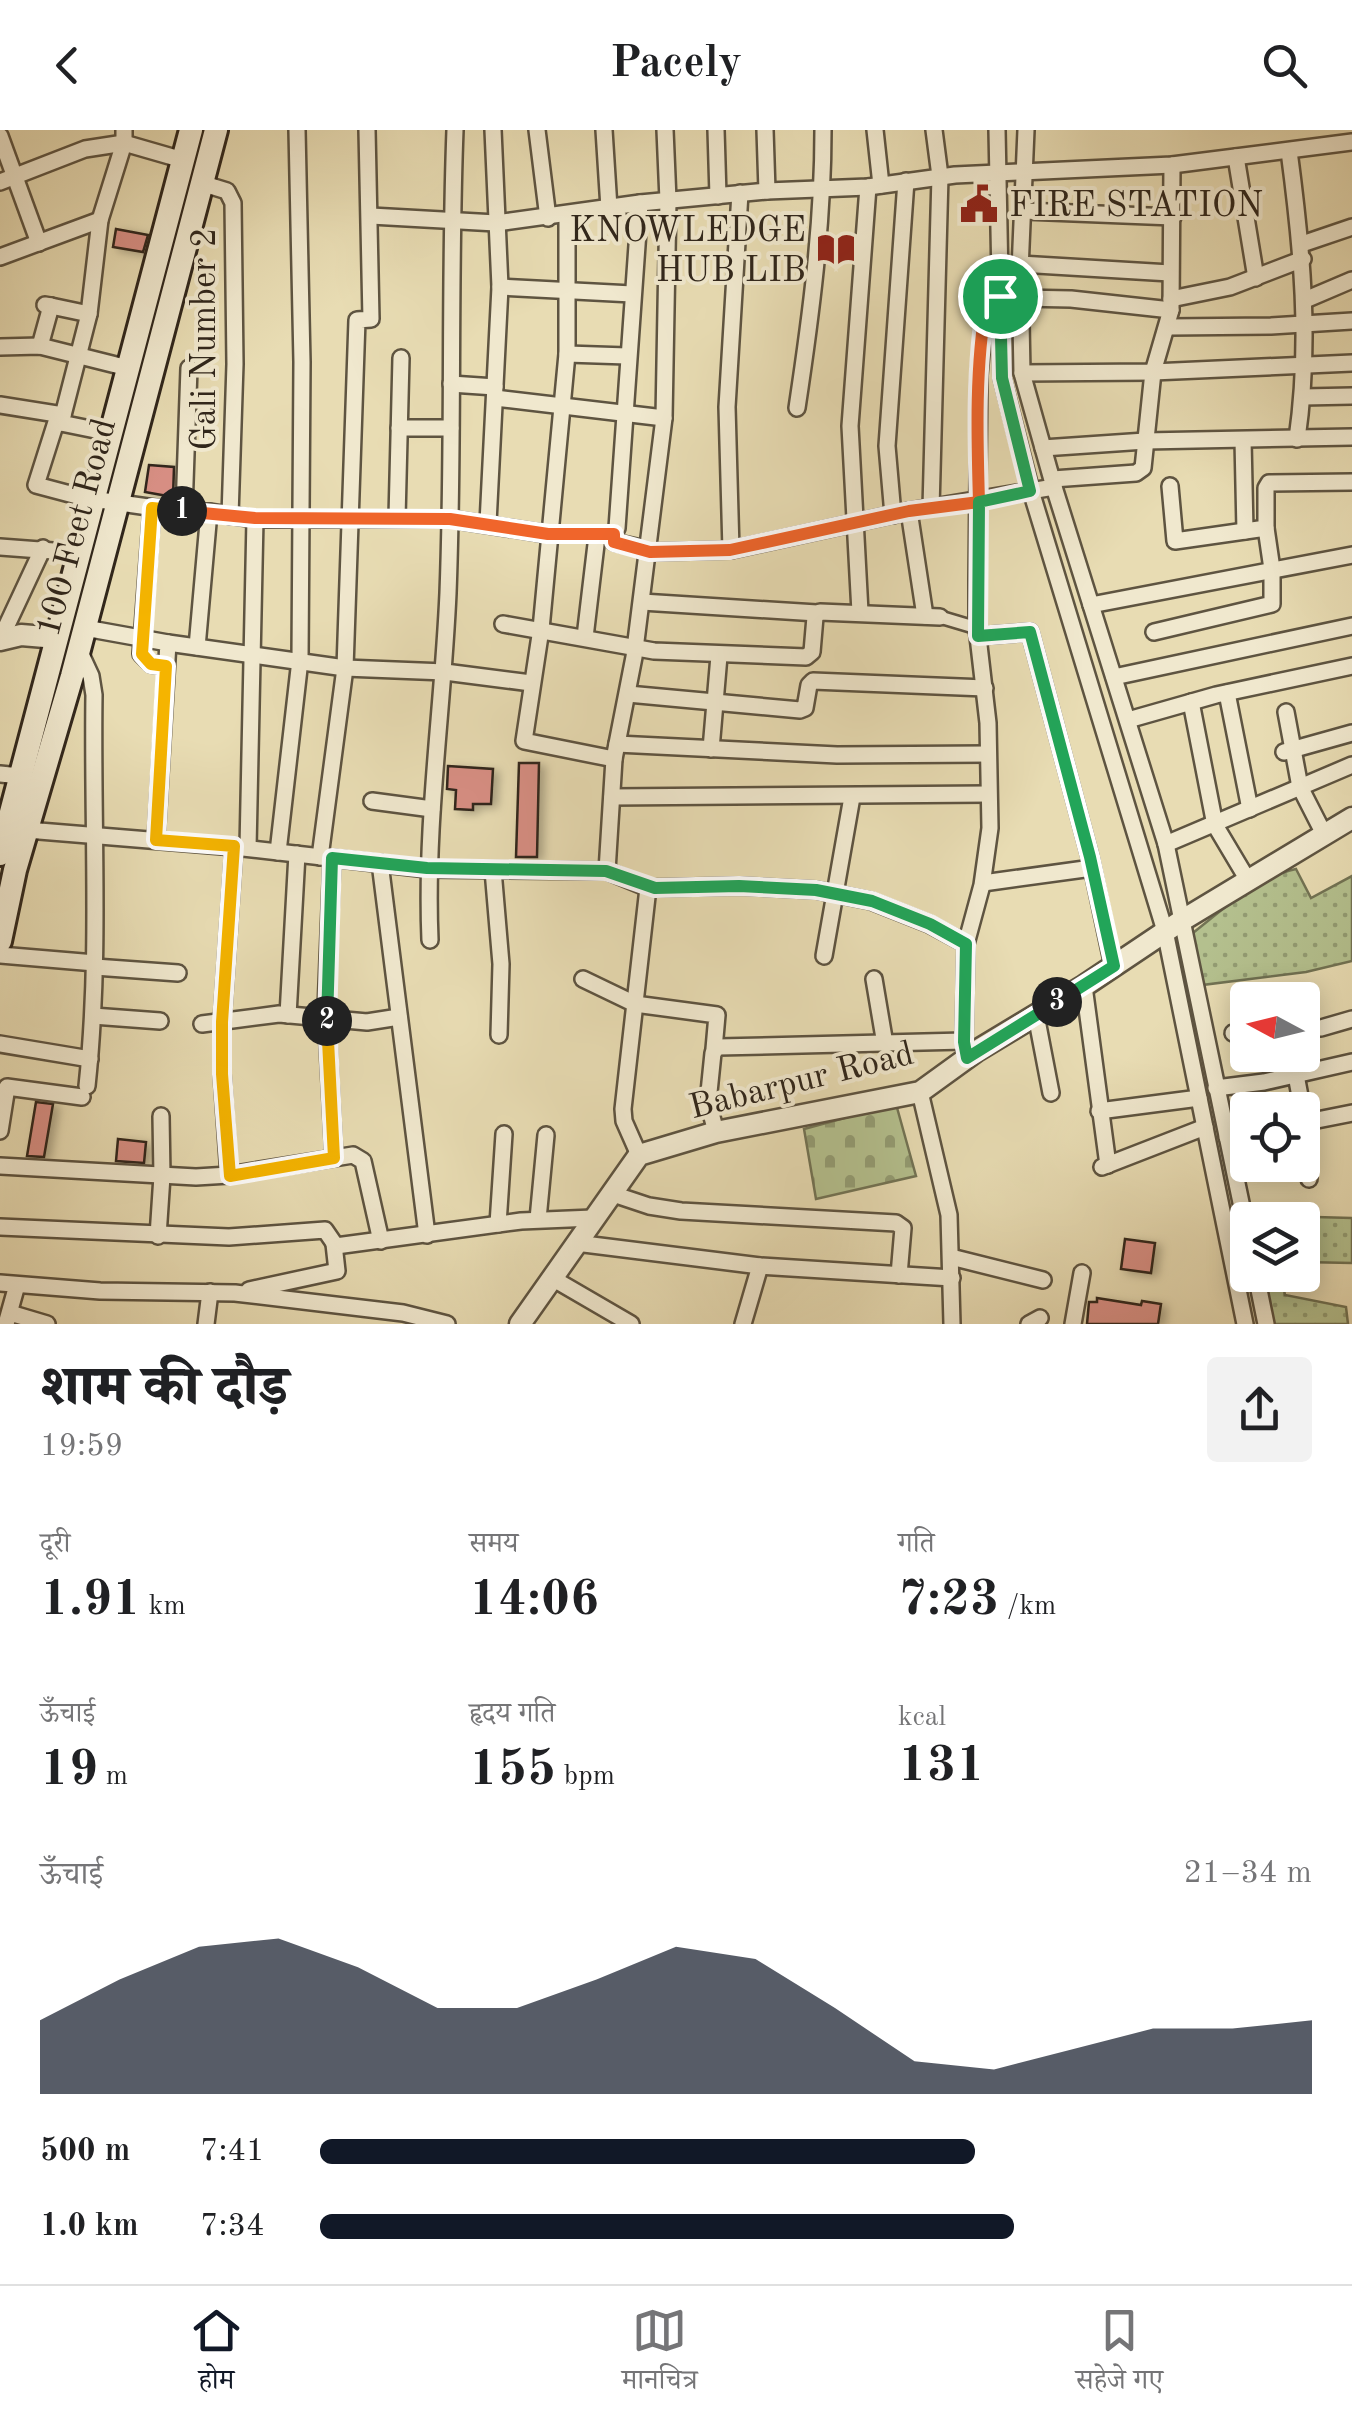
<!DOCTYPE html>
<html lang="hi">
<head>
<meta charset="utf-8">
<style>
	body { margin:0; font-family:"Old Standard TT","Noto Serif Devanagari",serif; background:#f2f2f2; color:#202124; height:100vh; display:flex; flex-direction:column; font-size:38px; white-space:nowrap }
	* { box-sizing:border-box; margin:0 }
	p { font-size:32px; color:#757577 }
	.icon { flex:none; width:55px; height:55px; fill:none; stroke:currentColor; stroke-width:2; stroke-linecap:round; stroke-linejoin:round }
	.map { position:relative; height:1194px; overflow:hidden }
	.panel { display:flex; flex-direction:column; background:#fff; flex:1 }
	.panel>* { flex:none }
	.needle { width:65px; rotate:277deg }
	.tools { position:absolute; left:1230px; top:852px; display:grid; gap:20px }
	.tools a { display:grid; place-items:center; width:90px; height:90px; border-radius:10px; background:#fff; box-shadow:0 5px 25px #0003; font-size:50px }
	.pin { position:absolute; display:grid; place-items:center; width:85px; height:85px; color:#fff; margin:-42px; border:5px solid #fff; border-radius:50%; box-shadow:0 2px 10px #0007 }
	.km { position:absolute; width:50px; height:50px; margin:-25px; border-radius:50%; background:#222; color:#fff; font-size:28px; line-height:50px; text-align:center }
	.round { display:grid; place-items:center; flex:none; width:105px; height:105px; border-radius:10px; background:#f2f2f2 }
	.overview { display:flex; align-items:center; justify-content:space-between; height:170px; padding:0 40px }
	h1 { font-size:55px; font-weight:800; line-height:75px }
	.stats { display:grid; grid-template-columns:repeat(3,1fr); gap:15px; height:170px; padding:10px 40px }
	.stats div { display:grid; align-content:center }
	.stats b { font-size:50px; font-weight:800 }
	.stats small { font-size:28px; font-weight:400 }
	.stats p { font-size:28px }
	.chart { height:280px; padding:20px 40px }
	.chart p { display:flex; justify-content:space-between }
	.chart svg { width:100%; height:180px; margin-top:10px; fill:#111827; opacity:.7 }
	ul { padding:0 40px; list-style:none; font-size:32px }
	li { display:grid; grid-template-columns:160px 120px 1fr; align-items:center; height:75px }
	li i { height:25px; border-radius:12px; background:#111827 }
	header { display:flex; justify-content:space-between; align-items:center; height:130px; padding:0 40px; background:#fff; font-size:45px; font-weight:800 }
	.dock { display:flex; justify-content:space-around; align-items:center; height:140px; border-top:2px solid #e0e0e0; background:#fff; font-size:28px; color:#757577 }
	.dock a { display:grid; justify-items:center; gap:5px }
	.dock .current { color:#111827 }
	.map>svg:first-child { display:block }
</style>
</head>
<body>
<header><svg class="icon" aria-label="back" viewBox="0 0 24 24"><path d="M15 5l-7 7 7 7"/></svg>Pacely<svg class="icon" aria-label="search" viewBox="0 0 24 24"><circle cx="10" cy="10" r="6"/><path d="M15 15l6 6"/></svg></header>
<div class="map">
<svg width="1352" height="1194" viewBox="0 0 1352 1194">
	<defs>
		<pattern id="cemetery-stones" width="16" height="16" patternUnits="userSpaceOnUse" patternTransform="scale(2.5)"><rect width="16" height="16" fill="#b4c08e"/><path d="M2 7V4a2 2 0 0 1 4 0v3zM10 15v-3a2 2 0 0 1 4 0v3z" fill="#939c73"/></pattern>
		<pattern id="park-dots" width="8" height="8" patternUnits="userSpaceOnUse" patternTransform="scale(2.5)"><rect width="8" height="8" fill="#b4c08e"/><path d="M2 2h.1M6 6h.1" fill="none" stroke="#939c73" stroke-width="1.8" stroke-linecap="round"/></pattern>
		<filter id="shadow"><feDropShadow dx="5.5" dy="3" stdDeviation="5" flood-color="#0004"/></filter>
	</defs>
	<rect width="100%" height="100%" fill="#e8dcb3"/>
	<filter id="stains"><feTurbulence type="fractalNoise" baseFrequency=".002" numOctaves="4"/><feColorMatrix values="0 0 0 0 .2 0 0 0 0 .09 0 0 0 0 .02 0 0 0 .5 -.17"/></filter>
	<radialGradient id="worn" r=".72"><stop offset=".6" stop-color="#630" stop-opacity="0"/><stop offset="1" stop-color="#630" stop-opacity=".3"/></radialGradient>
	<!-- cemetery -->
	<polygon fill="url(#cemetery-stones)" stroke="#727354" stroke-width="2.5" points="896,974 916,1046 816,1069 804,999"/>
	<!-- park -->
	<g fill="url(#park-dots)" stroke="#727354" stroke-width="2.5">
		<path d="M1296,739L1311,768L1352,746V831L1306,842L1202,855L1189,806C1220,782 1257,747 1296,739Z"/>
		<polygon points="1247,1085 1352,1088 1352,1133 1303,1132 1302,1090 1248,1090"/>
		<polygon points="1260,1145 1281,1145 1285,1165 1346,1177 1348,1194 1271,1194"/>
	</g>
	<!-- building -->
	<g fill="#d78e83" stroke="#30261b" stroke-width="2.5" filter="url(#shadow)">
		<polygon points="116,99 148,105 143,122 113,117"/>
		<polygon points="149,335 174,337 173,367 145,362"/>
		<polygon points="519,633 539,633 537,727 516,727"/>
		<polygon points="448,636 493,639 491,674 473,674 473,680 455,679 456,660 447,659"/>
		<polygon points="36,972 53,974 44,1027 27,1026"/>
		<polygon points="118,1009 146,1012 144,1033 116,1031"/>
		<polygon points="1125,1109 1155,1113 1151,1143 1121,1139"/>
		<polygon points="1097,1168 1141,1175 1142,1171 1161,1174 1158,1194 1087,1194 1089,1172 1097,1172"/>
	</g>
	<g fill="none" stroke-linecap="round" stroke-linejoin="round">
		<!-- pedestrian casing -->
		<g stroke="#5e5441" stroke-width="16">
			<polyline id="pedestrian" points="940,487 977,498"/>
		</g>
		<!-- minor casing -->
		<g stroke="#5e5441" stroke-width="20">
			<g id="minor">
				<polyline points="537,0 548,88"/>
				<polyline points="604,0 609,78"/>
				<polyline points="716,0 718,66"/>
				<polyline points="765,0 767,61"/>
				<polyline points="875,0 881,55"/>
				<polyline points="997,0 1002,248 1031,361 1165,801 1245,1194"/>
				<polyline points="1026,0 1020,140 1022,243 1054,357 1166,714 1248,1106"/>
				<polyline points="0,6 39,113"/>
				<path d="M1289,21C1302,118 1311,212 1297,309"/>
				<polyline points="1236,27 1256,148"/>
				<polyline points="0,52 85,19 124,13 183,30"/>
				<polyline points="201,53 227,61 233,73 235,234 230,386"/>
				<polyline points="1024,81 1173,87"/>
				<polyline points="567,85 567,224 541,499 524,611 614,629"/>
				<polyline points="371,86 496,93 640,73 767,61 868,57 955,45 1172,35 1352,12"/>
				<polyline points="1302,114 1352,97"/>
				<polyline points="0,127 100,90"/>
				<polyline points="1020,134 1170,143"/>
				<polyline points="500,157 632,164"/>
				<polyline points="1020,168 1071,169 1171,180"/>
				<polyline points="1171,169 1230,157 1303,129"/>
				<polyline points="1305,170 1352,150"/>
				<polyline points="51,176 89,184"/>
				<polyline points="1169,197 1271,196 1352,191"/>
				<polyline points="40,216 51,176 45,175"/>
				<polyline points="0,217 40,216 128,238"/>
				<polyline points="567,224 627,226"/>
				<polyline points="1022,243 1153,242 1352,233"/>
				<polyline points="451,254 495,257"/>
				<polyline points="1303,267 1352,266"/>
				<polyline points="495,268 664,288"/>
				<polyline points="0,275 63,285"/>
				<path d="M797,278C811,185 823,94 823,0"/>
				<polyline points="61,293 89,184 100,90 124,13 124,0"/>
				<polyline points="399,298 451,298"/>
				<polyline points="110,303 56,292 36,355 85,368 190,383 209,382 255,389 450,389 547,404 614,404"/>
				<polyline points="1243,310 1245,401"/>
				<polyline points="1043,318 1145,311 1352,307"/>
				<polyline points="1053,349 1136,343 1143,338 1153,242 1171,180 1172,35"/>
				<polyline points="1170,356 1175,411 1266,398 1266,358 1269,353 1352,352"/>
				<polyline points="152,378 141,524 151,534 166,536"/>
				<polyline points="931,378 940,46 934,0"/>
				<polyline points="184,381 189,238"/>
				<polyline points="909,381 925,486"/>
				<polyline points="893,385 887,316 906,51"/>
				<polyline points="397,388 401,228"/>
				<polyline points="488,393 500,157 493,0"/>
				<polyline points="614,404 617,398 640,73"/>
				<polyline points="614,404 614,412 650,420"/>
				<polyline points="0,417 80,423"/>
				<polyline points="731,420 727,277 740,63"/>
				<polyline points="650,422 731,420 909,381 1054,357"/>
				<polyline points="642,472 817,483"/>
				<polyline points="1091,475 1352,425"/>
				<polyline points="860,482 850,296 868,57"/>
				<polyline points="503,494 654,521 806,527 812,522 815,487 820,482 940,487"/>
				<polyline points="85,498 168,513 156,710"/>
				<polyline points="1154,502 1272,474 1272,439 1266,398"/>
				<polyline points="978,506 1030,502 1090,727 1113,836"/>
				<polyline points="585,507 597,406"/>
				<polyline points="0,510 43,418"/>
				<polyline points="168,513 345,538 445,542 531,553"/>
				<polyline points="197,517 209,382"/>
				<path d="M79,520L91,546L94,565C92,696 101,825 87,956"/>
				<polyline points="1114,547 1352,496"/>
				<polyline points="1227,563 1250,679"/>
				<polyline points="628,564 800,580 805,578 809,555 813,551 985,558"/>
				<polyline points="1191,572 1215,695 1249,752"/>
				<polyline points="1286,582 1300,657 1325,706"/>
				<polyline points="1128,590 1216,565 1352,536"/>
				<polyline points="617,614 837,625 988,624"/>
				<polyline points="711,619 719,526"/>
				<polyline points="1284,622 1352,603"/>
				<polyline points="0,644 20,646"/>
				<polyline points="612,667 988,664"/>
				<polyline points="372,671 432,679"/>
				<polyline points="27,700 234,717 427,739 607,741 648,758 739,756 816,760 871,771 929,794 966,814"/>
				<polyline points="1166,714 1352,635"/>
				<polyline points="248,718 255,389"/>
				<polyline points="278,722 300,530 302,232 297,0"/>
				<polyline points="320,727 345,538 357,190 371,189 367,0"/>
				<polyline points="332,729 326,879 334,1028"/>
				<polyline points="380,733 427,1105"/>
				<polyline points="493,740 501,834 499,905"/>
				<polyline points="607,741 614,629 634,527 664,288 668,70 665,0"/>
				<polyline points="983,753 1092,738"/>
				<path d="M430,810C425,694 443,579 448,463C454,308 449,154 455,0"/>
				<polyline points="0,825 95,833"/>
				<polyline points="824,826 852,667"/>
				<polyline points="95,837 178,843"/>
				<polyline points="583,849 635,874 717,885 714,919"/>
				<polyline points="874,849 885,914"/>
				<polyline points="1084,856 1108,1035"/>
				<polyline points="288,885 297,724"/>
				<polyline points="1036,885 1051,963"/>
				<polyline points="93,886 160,891"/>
				<polyline points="202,894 279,884 367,892 399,887"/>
				<polyline points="1302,898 1321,898 1352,889"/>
				<polyline points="1233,903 1248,901"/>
				<polyline points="0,914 90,929"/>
				<polyline points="967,928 964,911 966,814 982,755 990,698 988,593 977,498 977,450 979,245 986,172 989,167 999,166"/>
				<polyline points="1296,945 1305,993 1309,1049"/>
				<polyline points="1216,958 1264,952 1352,932"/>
				<polyline points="920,962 949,1085 952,1194"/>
				<polyline points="1099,981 1199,968"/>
				<polyline points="1302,993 1352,983"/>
				<polyline points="0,1001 7,957 82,967"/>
				<polyline points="716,1002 708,972 713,923 718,917 964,911"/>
				<polyline points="1227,1007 1248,1003"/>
				<polyline points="639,1025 624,991 623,979 648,758"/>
				<polyline points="0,1036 196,1047 229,1045 353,1025 363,1031 381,1111"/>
				<polyline points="1102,1037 1205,997"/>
				<polyline points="229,1045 222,944 222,892 234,717"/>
				<polyline points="610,1063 649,1076 681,1081 896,1093 903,1098 899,1145"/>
				<polyline points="538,1089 546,1005"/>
				<polyline points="498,1094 504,1004"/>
				<polyline points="0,1097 229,1107 325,1100 336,1116 521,1091 593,1088"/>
				<polyline points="158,1106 162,1046 161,986"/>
				<polyline points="576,1113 760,1136 952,1148"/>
				<polyline points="951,1127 1043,1150"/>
				<polyline points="1256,1145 1266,1194"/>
				<polyline points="552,1148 631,1194"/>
				<polyline points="0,1153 100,1161 235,1163 403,1183 447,1194"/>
				<polyline points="249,1160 337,1141 334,1114"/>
				<polyline points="10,1183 47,1194"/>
				<polyline points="6,1194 17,1155"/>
				<polyline points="206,1194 210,1162"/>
				<polyline points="743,1194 760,1136"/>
				<polyline points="1029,1194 1040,1188"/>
				<polyline points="1073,1194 1082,1143"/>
			</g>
		</g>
		<!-- tertiary casing -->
		<g stroke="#5e5441" stroke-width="25">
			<g id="tertiary">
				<polyline points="0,510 21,505 57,508"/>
				<polyline points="520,1194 639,1025 716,1002 920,962 978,920 1084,856 1181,791 1352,688"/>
			</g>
		</g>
		<!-- secondary casing -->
		<g stroke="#30261b" stroke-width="28">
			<g id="secondary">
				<polyline points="0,724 191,0"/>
				<polyline points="0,811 15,740 72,546 216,0"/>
			</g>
		</g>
		<!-- pedestrian -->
		<use href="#pedestrian" stroke="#f0e8ce" stroke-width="11"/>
		<!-- minor -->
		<use href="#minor" stroke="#f0e8ce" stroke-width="15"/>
		<!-- tertiary -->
		<use href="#tertiary" stroke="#f0e8ce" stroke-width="20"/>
		<!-- secondary -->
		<use href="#secondary" stroke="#f0e8ce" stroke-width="22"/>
	</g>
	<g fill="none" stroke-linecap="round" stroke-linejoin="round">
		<!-- split-1 casing -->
		<g stroke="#fff" stroke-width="20">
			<path id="split-1" d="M182,381L255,388L450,389L548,404H614V412L650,422L730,420L909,381L979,372C977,305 975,235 987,169L1000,166"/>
		</g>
		<!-- split-2 casing -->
		<g stroke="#fff" stroke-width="20">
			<polyline id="split-2" points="182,381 152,378 142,524 151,534 166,536 156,710 234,716 222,892 222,944 230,1046 334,1028 327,891"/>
		</g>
		<!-- split-3 casing -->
		<g stroke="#fff" stroke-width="20">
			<polyline id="split-3" points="327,891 332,728 427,738 606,741 655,758 739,756 816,760 872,771 930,794 966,814 964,912 967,928 1057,872"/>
		</g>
		<!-- split-4 casing -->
		<g stroke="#fff" stroke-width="20">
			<polyline id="split-4" points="1000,166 1002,248 1030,361 979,372 978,506 1030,502 1090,727 1114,836 1057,872"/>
		</g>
		<!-- split-1 -->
		<use href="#split-1" stroke="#f0652b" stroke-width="12"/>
		<!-- split-2 -->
		<use href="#split-2" stroke="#f5b400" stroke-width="12"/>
		<!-- split-3 -->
		<use href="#split-3" stroke="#22a559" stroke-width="12"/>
		<!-- split-4 -->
		<use href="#split-4" stroke="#22a559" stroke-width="12"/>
	</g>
	<!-- icons -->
	<defs>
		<g id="civic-bare" transform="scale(3)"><path d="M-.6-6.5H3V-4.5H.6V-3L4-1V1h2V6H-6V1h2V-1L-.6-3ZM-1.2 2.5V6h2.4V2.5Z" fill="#8f2418" stroke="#f0e8ce" stroke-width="2.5" paint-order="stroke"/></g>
		<g id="library-bare" transform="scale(3)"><path d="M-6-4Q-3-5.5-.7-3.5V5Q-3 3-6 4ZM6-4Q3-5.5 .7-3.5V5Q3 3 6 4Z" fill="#8f2418" stroke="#f0e8ce" stroke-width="2.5" paint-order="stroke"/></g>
	</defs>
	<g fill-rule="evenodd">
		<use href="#civic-bare" x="979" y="74"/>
		<use href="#library-bare" x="836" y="119"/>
	</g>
	<g text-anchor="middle" stroke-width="8" stroke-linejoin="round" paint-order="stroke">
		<!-- poi labels -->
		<g font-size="35" fill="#30261b" stroke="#f0e8ce" text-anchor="start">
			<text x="1009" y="86">FIRE STATION</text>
			<text x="806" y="111" text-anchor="end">KNOWLEDGE<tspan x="806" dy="40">HUB LIB</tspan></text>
		</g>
		<!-- street labels -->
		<g font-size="35" fill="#30261b" stroke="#f0e8ce">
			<text transform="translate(203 209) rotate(-90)" y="12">Gali Number 2</text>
			<text transform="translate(75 397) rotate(-75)" y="12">100 Feet Road</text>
			<text transform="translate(801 949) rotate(-14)" y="12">Babarpur Road</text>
		</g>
	</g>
	<rect width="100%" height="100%" filter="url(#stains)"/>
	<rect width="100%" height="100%" fill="url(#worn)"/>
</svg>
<div class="tools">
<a><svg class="needle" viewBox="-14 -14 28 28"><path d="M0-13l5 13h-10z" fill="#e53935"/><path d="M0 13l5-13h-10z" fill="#757577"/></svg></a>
<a><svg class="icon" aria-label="locate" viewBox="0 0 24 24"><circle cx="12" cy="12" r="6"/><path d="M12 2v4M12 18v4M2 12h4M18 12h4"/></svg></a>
<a><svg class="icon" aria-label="layers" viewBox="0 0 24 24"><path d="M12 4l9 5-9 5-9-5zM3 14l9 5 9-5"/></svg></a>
</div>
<div class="pin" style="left:1000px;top:166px;background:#1e9e55"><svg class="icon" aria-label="arrive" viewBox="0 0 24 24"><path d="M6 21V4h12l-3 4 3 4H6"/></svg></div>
<b class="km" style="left:182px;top:381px">1</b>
<b class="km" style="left:327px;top:891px">2</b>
<b class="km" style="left:1057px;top:872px">3</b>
</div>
<section class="panel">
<div class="overview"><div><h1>शाम की दौड़</h1><p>19:59</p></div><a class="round"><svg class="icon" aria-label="share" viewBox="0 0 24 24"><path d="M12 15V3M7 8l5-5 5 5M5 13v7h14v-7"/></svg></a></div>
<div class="stats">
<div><p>दूरी</p><b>1.91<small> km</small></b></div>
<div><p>समय</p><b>14:06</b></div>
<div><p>गति</p><b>7:23<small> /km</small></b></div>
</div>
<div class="stats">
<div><p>ऊँचाई</p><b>19<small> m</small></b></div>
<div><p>हृदय गति</p><b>155<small> bpm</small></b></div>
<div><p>kcal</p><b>131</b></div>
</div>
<div class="chart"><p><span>ऊँचाई</span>21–34 m</p>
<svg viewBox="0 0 160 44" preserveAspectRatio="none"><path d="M0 44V26L10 16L20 8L30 6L40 13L50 23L60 23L70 16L80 8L90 11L100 23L110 36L120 38L130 33L140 28L150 28L160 26V44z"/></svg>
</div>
<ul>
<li><b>500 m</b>7:41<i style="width:66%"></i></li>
<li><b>1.0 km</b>7:34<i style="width:70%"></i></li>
</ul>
</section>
<nav class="dock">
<a class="current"><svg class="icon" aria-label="home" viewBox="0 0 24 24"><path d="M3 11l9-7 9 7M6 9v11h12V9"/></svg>होम</a>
<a><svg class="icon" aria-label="map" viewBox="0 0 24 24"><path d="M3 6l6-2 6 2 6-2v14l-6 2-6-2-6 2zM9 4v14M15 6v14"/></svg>मानचित्र</a>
<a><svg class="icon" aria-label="saved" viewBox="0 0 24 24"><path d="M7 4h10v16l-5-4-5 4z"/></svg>सहेजे गए</a>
</nav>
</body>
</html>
